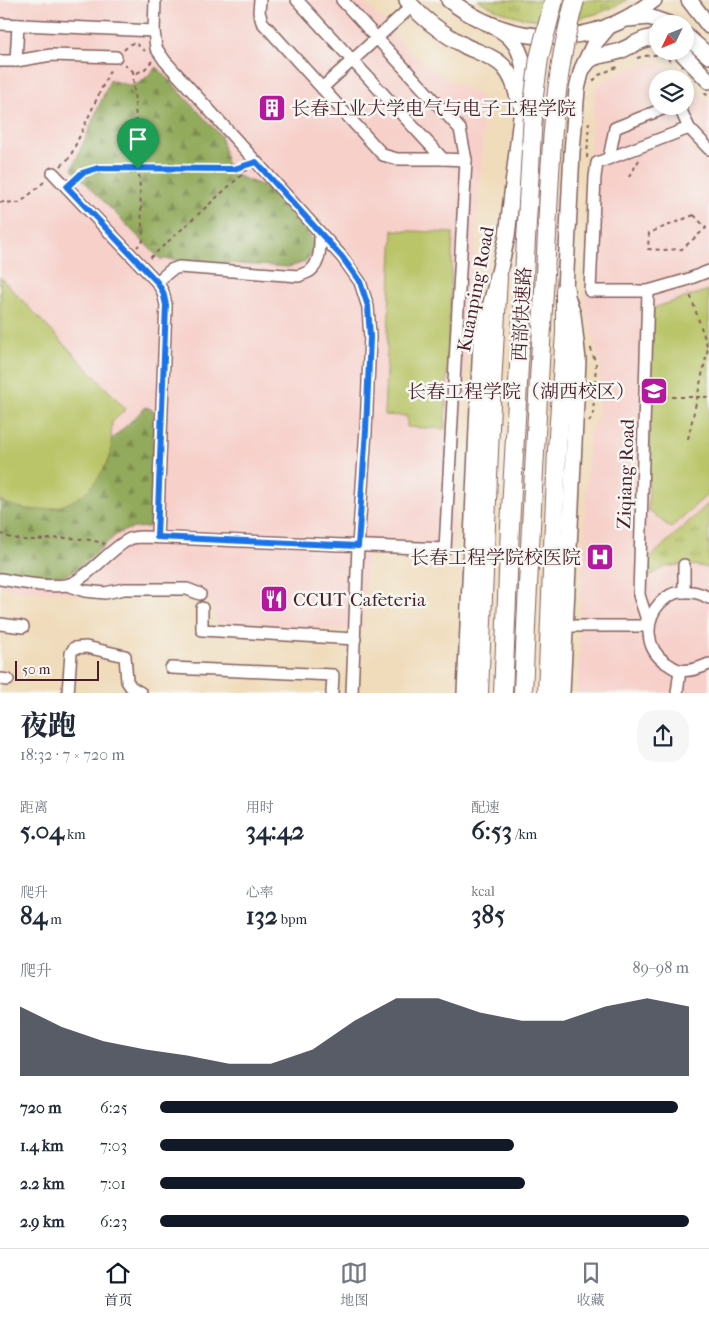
<!DOCTYPE html>
<html lang="zh">
<head>
<meta charset="utf-8">
<style>
	body { margin:0; font-family:"IM FELL French Canon","Noto Serif SC",serif; background:#f6f6f7; color:#1f2937; height:100vh; display:flex; flex-direction:column; font-size:19px; white-space:nowrap }
	* { box-sizing:border-box; margin:0 }
	p { font-size:16px; color:#747a83 }
	.icon { flex:none; width:28px; height:28px; fill:none; stroke:currentColor; stroke-width:2; stroke-linecap:round; stroke-linejoin:round }
	.map { position:relative; height:693px; overflow:hidden }
	.sheet { display:flex; flex-direction:column; background:#fff; flex:1 }
	.sheet>* { flex:none }
	.needle { width:32px; rotate:227deg }
	.buttons { position:absolute; left:649px; top:15px; display:grid; gap:10px }
	.buttons a { display:grid; place-items:center; width:45px; height:45px; border-radius:50%; background:#fff; box-shadow:0 2px 8px #0003; font-size:25px }
	.scale { position:absolute; left:15px; bottom:12px; width:84px; box-sizing:border-box; padding-left:5px; border:2px solid #4a1f2b; border-top:0; font-size:14px; line-height:18px; white-space:nowrap; color:#4a1f2b; -webkit-text-stroke:4px #f6f6f2; paint-order:stroke }
	.pin { position:absolute; display:grid; place-items:center; width:42px; height:42px; color:#fff; margin:-51px -21px; border-radius:50% 50% 50% 0; rotate:-45deg; box-shadow:0 0 5px #0007 }
	.pin .icon { rotate:45deg }
	.round { display:grid; place-items:center; flex:none; width:52px; height:52px; border-radius:20px; background:#f6f6f7 }
	.overview { display:flex; align-items:center; justify-content:space-between; height:85px; padding:0 20px }
	h1 { font-size:28px; font-weight:800; line-height:38px }
	.stats { display:grid; grid-template-columns:repeat(3,1fr); gap:8px; height:85px; padding:5px 20px }
	.stats div { display:grid; align-content:center }
	.stats b { font-size:25px; font-weight:800 }
	.stats small { font-size:14px; font-weight:400 }
	.stats p { font-size:14px }
	.chart { height:140px; padding:10px 20px }
	.chart p { display:flex; justify-content:space-between }
	.chart svg { width:100%; height:90px; margin-top:5px; fill:#111827; opacity:.7 }
	ul { padding:0 20px; list-style:none; font-size:16px }
	li { display:grid; grid-template-columns:80px 60px 1fr; align-items:center; height:38px }
	li i { height:12px; border-radius:6px; background:#111827 }
	.tabs { display:flex; justify-content:space-around; align-items:center; height:70px; border-top:1px solid #e0e1e3; background:#fff; font-size:14px; color:#747a83 }
	.tabs a { display:grid; justify-items:center; gap:2px }
	.tabs .current { color:#111827 }
	.map>svg:first-child { display:block }
</style>
</head>
<body>
<div class="map">
<svg width="709" height="693" viewBox="0 0 709 693">
	<defs>
		<pattern id="grass-tufts" width="24" height="20" patternUnits="userSpaceOnUse" patternTransform="scale(1.25)"><rect width="24" height="20" fill="#b9c567"/><path d="M3 7l-1-3M5 7V3M7 7l1-3M15 17l-1-3M17 17v-4M19 17l1-3" fill="none" stroke="#989f55"/></pattern>
		<pattern id="forest-firs" width="22" height="20" patternUnits="userSpaceOnUse" patternTransform="scale(1.25)"><rect width="22" height="20" fill="#92aa5c"/><path d="M5 1l3.5 6h-7zM16 11l3.5 6h-7z" fill="#798a4c"/></pattern>
	</defs>
	<rect width="100%" height="100%" fill="#f6f6f2"/>
	<filter id="ink" filterUnits="userSpaceOnUse"><feTurbulence type="fractalNoise" baseFrequency=".02" numOctaves="2"/><feDisplacementMap in="SourceGraphic" scale="10" xChannelSelector="R" yChannelSelector="G"/><feConvolveMatrix kernelMatrix="1 2 1 2 8 2 1 2 1" color-interpolation-filters="sRGB"/></filter>
	<filter id="wash" filterUnits="userSpaceOnUse"><feTurbulence type="fractalNoise" baseFrequency=".0096" numOctaves="4" result="noise"/><feDisplacementMap in="SourceGraphic" scale="20" xChannelSelector="R" yChannelSelector="G"/><feGaussianBlur stdDeviation="1.12" result="paint"/><feColorMatrix in="noise" values="0 0 0 0 0 0 0 0 0 0 0 0 0 0 0 0 0 1.4 0 .05"/><feComposite in="paint" operator="in"/></filter>
	<g filter="url(#wash)">
		<rect width="100%" height="100%" fill="#f0dcbb"/>
		<!-- built -->
		<g fill="#f7d0ca">
			<polygon points="0,0 363,0 412,54 449,80 482,97 482,155 452,557 367,556 363,630 217,624 212,602 193,595 121,594 102,597 81,596 64,592 41,592 0,587"/>
			<polygon points="656,62 670,68 682,79 658,79 658,106 685,106 685,82 709,104 709,693 577,693 589,433 598,417 601,366 584,305 590,145 596,88 606,79 641,65"/>
		</g>
		<!-- grass -->
		<g fill="url(#grass-tufts)" stroke="#827249">
			<path d="M478,0H627C582,27 523,28 478,0Z"/>
			<path d="M709,503V569C697,564 679,564 666,567C659,570 652,575 645,579L646,561Z"/>
		</g>
		<!-- forest -->
		<g fill="url(#forest-firs)" stroke="#6e6444">
			<path d="M157,67L221,136L227,165L235,175L266,187L313,239C315,259 306,263 288,267L160,259L72,169L110,80C139,89 136,86 157,67Z"/>
			<polygon points="146,407 153,410 154,419 150,524 148,527 135,528 126,530 117,534 80,567 67,575 48,575 0,570 0,500 6,503 30,510 56,508 110,457 111,440"/>
		</g>
		<!-- park -->
		<g fill="#b9c567" stroke="#827249">
			<polygon points="393,230 453,233 445,429 407,427 407,416 384,415"/>
			<path d="M0,277L126,409L112,422C111,433 112,446 110,457C109,461 105,466 103,470C84,508 36,520 0,500Z"/>
			<polygon points="709,290 709,493 671,528 648,510 653,308"/>
		</g>
	</g>
	<g filter="url(#ink)">
		<g fill="none" stroke-linecap="round" stroke-linejoin="round">
			<!-- minor casing -->
			<g stroke="#84615d" stroke-width="14">
				<g id="minor">
					<polyline points="155,0 154,31 156,48 165,61 342,257 360,282 368,307 370,337 366,430 358,546 352,693"/>
					<polyline points="260,0 259,12 262,22 383,155 397,159 443,159"/>
					<polyline points="297,0 443,159 466,160"/>
					<polyline points="0,24 154,31"/>
					<polyline points="0,61 16,61 51,55 116,57"/>
					<polyline points="16,61 18,25"/>
					<polyline points="322,88 412,6"/>
					<polyline points="679,106 689,128 709,149"/>
					<polyline points="689,128 597,163 595,177 590,291 648,291 686,280 709,271"/>
					<polyline points="609,158 615,128 670,106"/>
					<polyline points="53,173 157,282 163,292 166,305 157,537"/>
					<path d="M157,282L171,270L179,267L299,276C302,274 307,273 310,271C321,263 320,246 320,233"/>
					<polyline points="684,565 684,592"/>
					<path d="M0,579C20,582 46,588 66,585C83,583 110,549 128,540C132,537 138,537 143,537L445,549L466,160L460,129L342,0"/>
					<polyline points="67,585 85,591 105,593 124,589 187,589 200,594"/>
					<path d="M709,598C699,592 691,591 680,592C672,593 665,598 660,603C644,620 645,649 666,663C670,665 674,669 679,670C689,672 700,668 709,664"/>
					<polyline points="202,608 202,630 355,639"/>
					<polyline points="0,624 23,627"/>
					<polyline points="565,626 649,626 639,595 648,291"/>
					<polyline points="171,668 333,675 332,693"/>
					<polyline points="0,679 8,680"/>
					<polyline points="68,693 71,653 74,648 86,647 125,656 127,681 131,687 141,693"/>
					<polyline points="677,693 680,670"/>
				</g>
			</g>
			<!-- major casing -->
			<g stroke="#84615d" stroke-width="18">
				<g id="major">
					<path d="M407,0C423,20 445,35 467,47C480,53 495,57 504,67C513,77 516,90 519,102"/>
					<path d="M449,0C512,48 591,50 654,0"/>
					<polyline points="689,0 709,26"/>
					<polyline points="628,19 649,17 669,24"/>
					<polyline points="685,35 709,56"/>
					<polyline points="680,51 709,81"/>
					<path d="M585,66C587,62 589,60 593,58C602,54 612,54 620,51C632,46 645,36 658,37"/>
					<path d="M465,693L481,340L498,277L507,236L525,83C524,66 522,47 507,35C503,31 498,29 493,26"/>
					<polyline points="562,693 578,360 573,315 565,290 572,152 577,89 582,69 594,44 609,26"/>
				</g>
			</g>
			<!-- highway casing -->
			<g stroke="#84615d" stroke-width="20">
				<g id="highway">
					<polyline points="479,693 491,404 498,277"/>
					<polyline points="547,693 557,450 565,333 565,290"/>
				</g>
			</g>
			<!-- path -->
			<g stroke="#84615d" stroke-width="2" stroke-dasharray="4 4" stroke-linecap="butt">
				<polyline points="124,50 128,46 134,42 145,51"/>
				<path d="M637,58C648,55 661,52 670,61"/>
				<polyline points="124,64 129,69 137,73 145,69 152,61"/>
				<polyline points="133,71 143,241 137,247"/>
				<polyline points="593,81 599,75 619,66"/>
				<polyline points="704,93 709,96"/>
				<polyline points="587,158 589,118"/>
				<polyline points="61,166 70,157 111,68"/>
				<polyline points="629,177 639,160"/>
				<polyline points="74,181 82,173 98,168 234,169 245,165"/>
				<polyline points="0,202 20,203 45,181"/>
				<polygon points="694,215 706,228 682,249 663,250 648,249 649,233"/>
				<polyline points="150,258 248,169"/>
				<polyline points="656,397 707,397 709,396"/>
				<polyline points="589,422 593,414 596,364 590,346"/>
				<polyline points="688,439 708,348 689,291"/>
				<path d="M0,533C18,544 42,539 62,538C76,538 91,539 105,544"/>
			</g>
			<!-- minor -->
			<use href="#minor" stroke="#fff" stroke-width="11"/>
			<!-- major -->
			<use href="#major" stroke="#fff" stroke-width="15"/>
			<!-- highway -->
			<use href="#highway" stroke="#fff" stroke-width="18"/>
			<!-- highway-bridge casing -->
			<g stroke="#84615d" stroke-width="20" stroke-linecap="butt">
				<g id="highway-bridge">
					<polyline points="503,693 510,527 534,96 539,58 554,0"/>
					<path d="M523,693C529,553 537,413 545,274C550,183 550,87 575,0"/>
				</g>
			</g>
			<!-- highway-bridge -->
			<use href="#highway-bridge" stroke="#fff" stroke-width="18"/>
		</g>
	</g>
	<g fill="none" stroke-linecap="round" stroke-linejoin="round" filter="url(#ink)">
		<!-- route casing -->
		<g stroke="#fff" stroke-width="10">
			<polygon id="route" points="256,162 342,257 360,282 368,306 370,337 366,430 358,546 157,537 166,305 163,292 157,282 67,187 82,173 98,168 234,169"/>
		</g>
		<!-- route -->
		<use href="#route" stroke="#1a73e8" stroke-width="6"/>
	</g>
	<!-- icons -->
	<defs>
		<g id="building-square" transform="scale(1.4375)"><rect x="-9" y="-9" width="18" height="18" rx="4" fill="#b5179e" stroke="#f6f6f2"/><path d="M-4-6H4V6H1V3H-1V6H-4ZM-2.5-4.3h1.7v1.8h-1.7ZM.8-4.3h1.7v1.8H.8ZM-2.5-1h1.7V.8h-1.7ZM.8-1h1.7V.8H.8Z" fill="#fff"/></g>
		<g id="university-square" transform="scale(1.4375)"><rect x="-9" y="-9" width="18" height="18" rx="4" fill="#b5179e" stroke="#f6f6f2"/><path d="M0-5L7-2L0 1L-7-2ZM-4 1L0 2.5L4 1V4Q0 6-4 4Z" fill="#fff"/></g>
		<g id="hospital-square" transform="scale(1.4375)"><rect x="-9" y="-9" width="18" height="18" rx="4" fill="#b5179e" stroke="#f6f6f2"/><path d="M-5-5h3v3.5h4V-5h3V5h-3V1.5h-4V5h-3Z" fill="#fff"/></g>
		<g id="restaurant-square" transform="scale(1.4375)"><rect x="-9" y="-9" width="18" height="18" rx="4" fill="#b5179e" stroke="#f6f6f2"/><path d="M-5-6h1v4h1v-4h1v4h1v-4h1v5L-1.5 .5V6h-2V.5L-5-1ZM5-6V6H3V1.5H1.5Q1.5-4 5-6Z" fill="#fff"/></g>
	</defs>
	<g fill-rule="evenodd">
		<use href="#building-square" x="272" y="108"/>
		<use href="#university-square" x="654" y="391"/>
		<use href="#hospital-square" x="600" y="557"/>
		<use href="#restaurant-square" x="274" y="599"/>
	</g>
	<g text-anchor="middle" stroke-width="5" stroke-linejoin="round" paint-order="stroke">
		<!-- poi labels -->
		<g font-size="19" fill="#4a1f2b" stroke="#f6f6f2" text-anchor="start">
			<text x="291" y="115">长春工业大学电气与电子工程学院</text>
			<text x="635" y="398" text-anchor="end">长春工程学院（湖西校区）</text>
			<text x="581" y="564" text-anchor="end">长春工程学院校医院</text>
			<text x="293" y="606">CCUT Cafeteria</text>
		</g>
		<!-- street labels -->
		<g font-size="19" fill="#4a1f2b" stroke="#f6f6f2">
			<text transform="translate(475 289) rotate(-79)" y="7">Kuanping Road</text>
			<text transform="translate(521 314) rotate(-87)" y="7">西部快速路</text>
			<text transform="translate(625 474) rotate(-88)" y="7">Ziqiang Road</text>
		</g>
	</g>
</svg>
<div class="buttons">
<a><svg class="needle" viewBox="-14 -14 28 28"><path d="M0-13l5 13h-10z" fill="#e53935"/><path d="M0 13l5-13h-10z" fill="#747a83"/></svg></a>
<a><svg class="icon" aria-label="layers" viewBox="0 0 24 24"><path d="M12 4l9 5-9 5-9-5zM3 14l9 5 9-5"/></svg></a>
</div>
<div class="scale">50 m</div>
<div class="pin" style="left:138px;top:169px;background:#1e9e55"><svg class="icon" aria-label="arrive" viewBox="0 0 24 24"><path d="M6 21V4h12l-3 4 3 4H6"/></svg></div>
</div>
<section class="sheet">
<div class="overview"><div><h1>夜跑</h1><p>18:32 · 7 × 720 m</p></div><a class="round"><svg class="icon" aria-label="share" viewBox="0 0 24 24"><path d="M12 15V3M7 8l5-5 5 5M5 13v7h14v-7"/></svg></a></div>
<div class="stats">
<div><p>距离</p><b>5.04<small> km</small></b></div>
<div><p>用时</p><b>34:42</b></div>
<div><p>配速</p><b>6:53<small> /km</small></b></div>
</div>
<div class="stats">
<div><p>爬升</p><b>84<small> m</small></b></div>
<div><p>心率</p><b>132<small> bpm</small></b></div>
<div><p>kcal</p><b>385</b></div>
</div>
<div class="chart"><p><span>爬升</span>89–98 m</p>
<svg viewBox="0 0 160 44" preserveAspectRatio="none"><path d="M0 44V10L10 20L20 27L30 31L40 34L50 38L60 38L70 31L80 17L90 6L100 6L110 13L120 17L130 17L140 10L150 6L160 10V44z"/></svg>
</div>
<ul>
<li><b>720 m</b>6:25<i style="width:98%"></i></li>
<li><b>1.4 km</b>7:03<i style="width:67%"></i></li>
<li><b>2.2 km</b>7:01<i style="width:69%"></i></li>
<li><b>2.9 km</b>6:23<i style="width:100%"></i></li>
</ul>
</section>
<nav class="tabs">
<a class="current"><svg class="icon" aria-label="home" viewBox="0 0 24 24"><path d="M3 11l9-7 9 7M6 9v11h12V9"/></svg>首页</a>
<a><svg class="icon" aria-label="map" viewBox="0 0 24 24"><path d="M3 6l6-2 6 2 6-2v14l-6 2-6-2-6 2zM9 4v14M15 6v14"/></svg>地图</a>
<a><svg class="icon" aria-label="saved" viewBox="0 0 24 24"><path d="M7 4h10v16l-5-4-5 4z"/></svg>收藏</a>
</nav>
</body>
</html>
